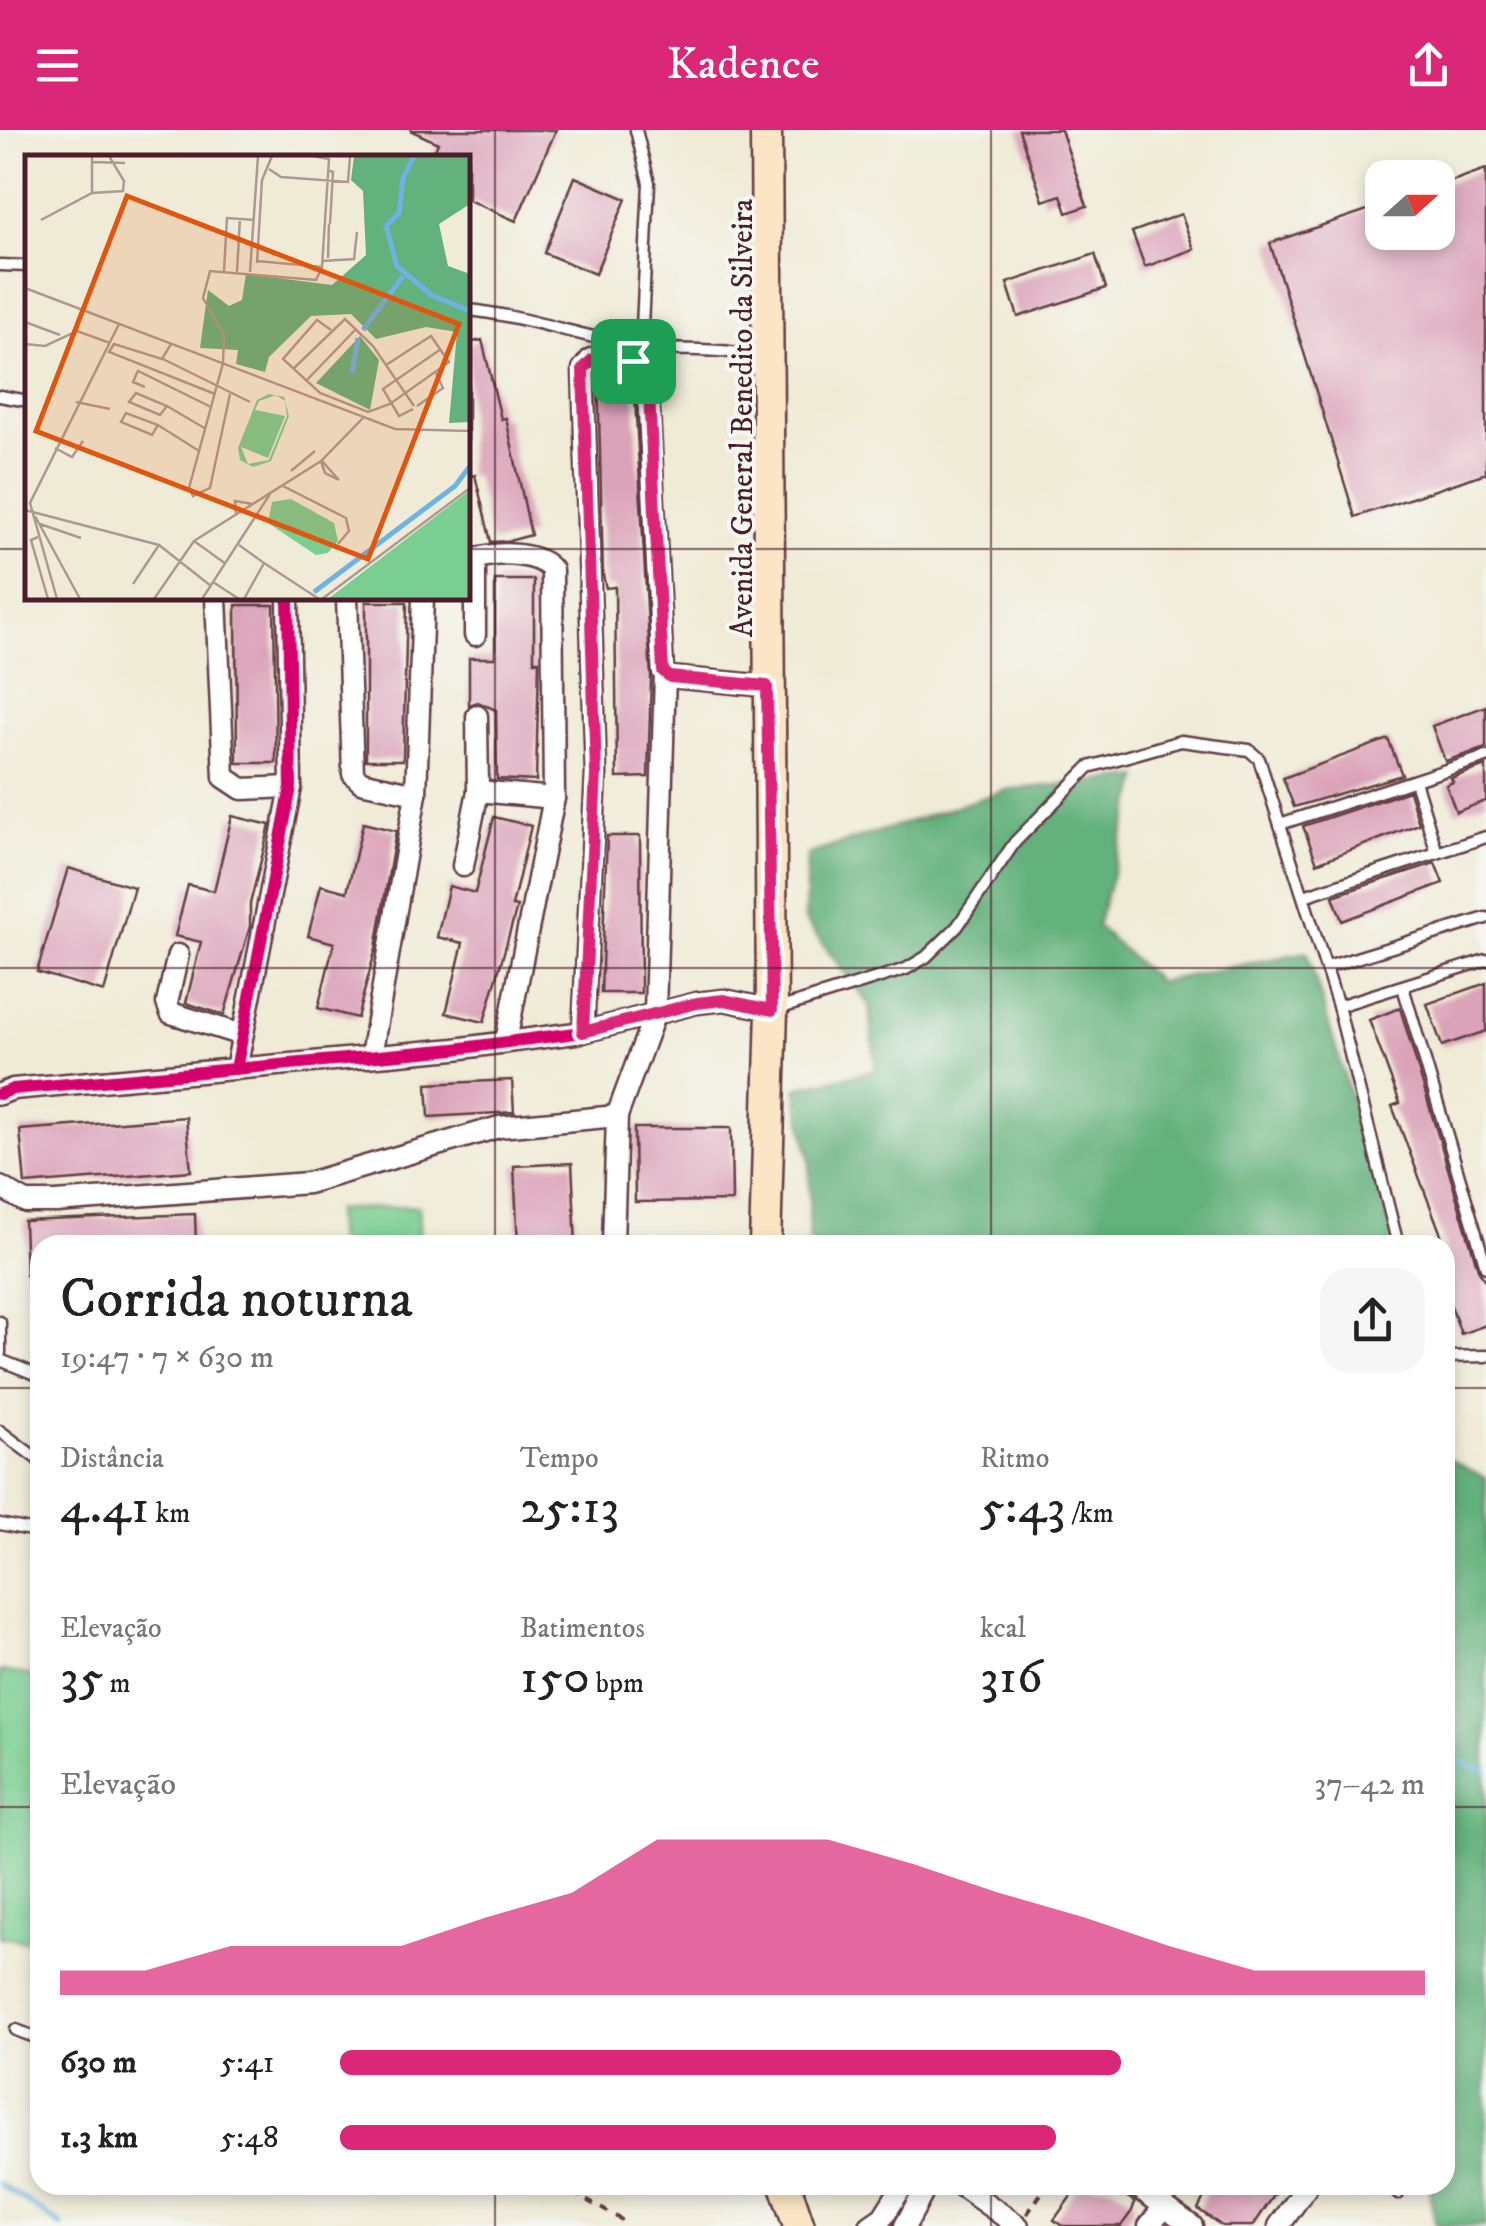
<!DOCTYPE html>
<html lang="pt">
<head>
<meta charset="utf-8">
<style>
	body { margin:0; font-family:"IM FELL DW Pica",serif; background:#f6f6f6; color:#222; height:100vh; display:flex; flex-direction:column; font-size:38px; white-space:nowrap }
	* { box-sizing:border-box; margin:0 }
	p { font-size:32px; color:#767676 }
	.icon { flex:none; width:55px; height:55px; fill:none; stroke:currentColor; stroke-width:2; stroke-linecap:round; stroke-linejoin:round }
	.map { position:relative; flex:1; overflow:hidden }
	.drawer { position:absolute; left:30px; top:1105px; width:1425px; height:960px; display:flex; flex-direction:column; background:#fff; border-radius:30px; box-shadow:0 5px 15px #0003 }
	.drawer>* { flex:none }
	.needle { width:65px; rotate:69deg }
	.controls { position:absolute; left:1365px; top:30px; display:grid; gap:20px }
	.controls a { display:grid; place-items:center; width:90px; height:90px; border-radius:20px; background:#fff; box-shadow:0 5px 15px #0003; font-size:50px }
	.pin { position:absolute; display:grid; place-items:center; width:85px; height:85px; color:#fff; margin:-42px; border-radius:20px; box-shadow:0 5px 15px #0006 }
	.round { display:grid; place-items:center; flex:none; width:105px; height:105px; border-radius:30px; background:#f6f6f6 }
	.head { display:flex; align-items:center; justify-content:space-between; height:170px; padding:0 30px }
	h1 { font-size:55px; font-weight:600; line-height:75px }
	.figures { display:grid; grid-template-columns:repeat(3,1fr); gap:15px; height:170px; padding:10px 30px }
	.figures div { display:grid; align-content:center }
	.figures b { font-size:50px; font-weight:600 }
	.figures small { font-size:28px; font-weight:400 }
	.figures p { font-size:28px }
	.chart { height:280px; padding:20px 30px }
	.chart p { display:flex; justify-content:space-between }
	.chart svg { width:100%; height:180px; margin-top:10px; fill:#db2777; opacity:.7 }
	ul { padding:0 30px; list-style:none; font-size:32px }
	li { display:grid; grid-template-columns:160px 120px 1fr; align-items:center; height:75px }
	li i { height:25px; border-radius:12px; background:#db2777 }
	header { display:flex; justify-content:space-between; align-items:center; height:130px; padding:0 30px; background:#db2777; color:#fff; font-size:45px; font-weight:600 }
	.map>svg:first-child { display:block }
</style>
</head>
<body>
<header><svg class="icon" aria-label="menu" viewBox="0 0 24 24"><path d="M4 6h16M4 12h16M4 18h16"/></svg>Kadence<svg class="icon" aria-label="share" viewBox="0 0 24 24"><path d="M12 15V3M7 8l5-5 5 5M5 13v7h14v-7"/></svg></header>
<div class="map">
<svg width="1486" height="2096" viewBox="0 0 1486 2096">
	<rect width="100%" height="100%" fill="#f6f6f2"/>
	<filter id="ink" filterUnits="userSpaceOnUse"><feTurbulence type="fractalNoise" baseFrequency=".01" numOctaves="2"/><feDisplacementMap in="SourceGraphic" scale="20" xChannelSelector="R" yChannelSelector="G"/><feConvolveMatrix kernelMatrix="1 2 1 2 8 2 1 2 1" color-interpolation-filters="sRGB"/></filter>
	<filter id="wash" filterUnits="userSpaceOnUse"><feTurbulence type="fractalNoise" baseFrequency=".0048" numOctaves="4" result="noise"/><feDisplacementMap in="SourceGraphic" scale="40" xChannelSelector="R" yChannelSelector="G"/><feGaussianBlur stdDeviation="2.25" result="paint"/><feColorMatrix in="noise" values="0 0 0 0 0 0 0 0 0 0 0 0 0 0 0 0 0 1.4 0 .05"/><feComposite in="paint" operator="in"/></filter>
	<g filter="url(#wash)">
		<rect width="100%" height="100%" fill="#efebd6"/>
		<!-- green -->
		<g fill="#7ace92" stroke="#62765e" stroke-width="2.5">
			<polygon points="418,1076 420,1115 337,1115 335,1080"/>
			<polygon points="0,1541 40,1547 40,1813 0,1807"/>
		</g>
		<!-- forest -->
		<g fill="#63b17c" stroke="#566854" stroke-width="2.5">
			<polygon points="1140,647 1097,796 1158,852 1307,822 1395,1115 809,1115 810,1031 796,958 876,940 869,875 805,790 807,725 1007,660"/>
			<polygon points="1445,1327 1486,1348 1486,2096 1436,2096 1428,2055 1445,2055"/>
		</g>
		<g fill="none" stroke-linecap="round" stroke-linejoin="round">
			<!-- stream -->
			<g stroke="#6db3e3" stroke-width="5">
				<polyline points="1445,1626 1486,1641"/>
				<polyline points="0,2054 62,2096"/>
			</g>
		</g>
		<g id="blocks">
			<!-- building -->
			<g fill="#dba3b9">
				<polygon points="410,0 556,0 516,91 468,70 468,28 432,28 438,13"/>
				<polygon points="1019,0 1061,0 1087,76 1067,83 1061,65 1043,71"/>
				<polygon points="1486,39 1486,343 1355,387 1270,113 1382,75 1382,102 1438,102 1438,56"/>
				<polygon points="575,47 626,69 595,144 544,123"/>
				<polygon points="1181,84 1194,119 1145,137 1132,102"/>
				<polygon points="1095,124 1106,158 1018,187 1007,153"/>
				<polygon points="482,210 501,289 506,288 531,405 509,411 491,412 475,345 468,347 468,213"/>
				<polygon points="598,243 627,244 634,250 651,548 648,647 617,648 615,457 606,458 603,445"/>
				<polygon points="495,450 534,450 534,531 539,531 536,651 497,649 496,580 478,572 469,575 469,528 495,528"/>
				<polygon points="366,472 407,472 403,630 366,630"/>
				<polygon points="236,475 274,475 276,633 237,633"/>
				<polygon points="1486,576 1486,618 1445,631 1432,596"/>
				<polygon points="1388,609 1402,645 1294,677 1283,648"/>
				<polygon points="1486,636 1486,671 1456,682 1446,655 1453,652 1451,648"/>
				<polygon points="1409,661 1419,694 1317,733 1303,696"/>
				<polygon points="232,686 270,695 250,774 250,796 224,885 186,873 201,812 175,806 188,755 214,761"/>
				<polygon points="494,687 531,696 512,776 517,777 484,892 446,883 463,813 437,807 449,756 475,763"/>
				<polygon points="363,693 396,701 376,818 357,888 318,878 334,813 308,806 321,755 347,762"/>
				<polygon points="607,706 640,706 641,863 601,863"/>
				<polygon points="1435,733 1443,753 1342,791 1333,766"/>
				<polygon points="68,738 134,757 104,862 37,842"/>
				<polygon points="1486,853 1486,901 1442,916 1427,874"/>
				<polygon points="1400,878 1478,1139 1486,1153 1486,1195 1461,1204 1445,1159 1445,1115 1392,976 1400,973 1369,890"/>
				<polygon points="512,950 514,982 429,987 427,954"/>
				<polygon points="186,987 191,1041 25,1054 20,1000"/>
				<polygon points="634,998 731,998 732,1071 635,1072"/>
				<polygon points="572,1033 576,1115 518,1115 514,1036"/>
				<polygon points="195,1084 196,1115 40,1115 40,1144 26,1145 24,1091"/>
				<polygon points="1079,2055 1110,2055 1135,2072 1132,2081 1121,2096 1062,2096 1054,2090"/>
				<polygon points="1210,2055 1268,2055 1277,2061 1253,2096 1222,2096 1198,2079"/>
			</g>
		</g>
	</g>
	<g filter="url(#ink)">
		<use href="#blocks" fill-opacity="0" stroke="#633e45" stroke-width="2.5"/>
		<g fill="none" stroke-linecap="round" stroke-linejoin="round">
			<!-- lane casing -->
			<g stroke="#633e45" stroke-width="15">
				<g id="lane">
					<polyline points="636,0 649,53 641,217"/>
					<polyline points="0,135 28,136"/>
					<path d="M468,180C527,186 583,208 642,217C683,223 724,215 764,230"/>
					<polyline points="0,266 28,271"/>
					<polyline points="1415,651 1437,723"/>
					<polyline points="1280,694 1486,627"/>
					<polyline points="1304,766 1486,707"/>
					<polyline points="1327,837 1486,788"/>
					<polyline points="1403,857 1486,1137"/>
					<polyline points="1338,876 1486,830"/>
					<polyline points="778,879 906,839 926,827 957,797 1015,712 1089,637 1181,611 1249,620 1259,629 1338,876 1398,1115"/>
					<polyline points="0,1192 0,1223"/>
					<polyline points="1445,1227 1486,1226"/>
					<polyline points="0,1230 40,1246"/>
					<polyline points="0,1301 40,1331"/>
					<polyline points="0,1394 40,1402"/>
					<polyline points="16,1900 40,1909"/>
					<polyline points="1398,2064 1399,2055"/>
				</g>
			</g>
			<!-- street casing -->
			<g stroke="#633e45" stroke-width="25">
				<g id="street">
					<polyline points="216,468 224,647 242,659 291,657"/>
					<polyline points="347,468 353,644 361,652 416,664"/>
					<path d="M475,505V433L479,428C500,422 538,422 552,440L554,668L506,911"/>
					<polyline points="478,661 554,668"/>
					<polyline points="463,736 478,661 477,586"/>
					<polyline points="178,825 167,873 171,883 242,905"/>
					<polyline points="583,902 596,644 583,239 591,229 633,231 647,244 663,541 670,547 767,556"/>
					<polyline points="371,926 416,664 423,468"/>
					<polyline points="236,939 291,657 288,468"/>
					<polyline points="0,964 13,959 455,919 583,902 697,873 724,870 772,880"/>
					<polyline points="0,1057 26,1072 56,1072 308,1053 499,997 617,986"/>
					<polyline points="613,1114 617,986 655,883 665,544"/>
					<polyline points="960,2055 1018,2096"/>
					<polyline points="1135,2055 1192,2096"/>
					<polyline points="870,2096 883,2087 903,2055"/>
					<polyline points="905,2096 927,2055"/>
					<polyline points="1149,2096 1164,2076"/>
					<polyline points="1279,2096 1308,2055"/>
				</g>
			</g>
			<!-- secondary casing -->
			<g stroke="#633e45" stroke-width="35">
				<g id="secondary">
					<polyline points="765,1115 772,880 766,0"/>
					<polyline points="785,2055 799,2096"/>
				</g>
			</g>
			<!-- path -->
			<g stroke="#633e45" stroke-width="4" stroke-dasharray="8 8" stroke-linecap="butt">
				<polyline points="559,2055 624,2091"/>
				<polyline points="1027,2084 1047,2055"/>
			</g>
			<!-- lane -->
			<use href="#lane" stroke="#fff" stroke-width="10"/>
			<!-- street -->
			<use href="#street" stroke="#fff" stroke-width="20"/>
			<!-- secondary -->
			<use href="#secondary" stroke="#fce5c4" stroke-width="30"/>
			<!-- cycleway casing -->
			<g stroke="#f6f6f2" stroke-width="19">
				<g id="cycleway">
					<polyline points="583,902 596,644 583,239 591,229 633,231 647,244 663,541 670,547 767,556"/>
					<polyline points="236,939 291,657 288,468"/>
					<polyline points="0,964 13,959 455,919 583,902 697,873 724,870 772,880"/>
				</g>
			</g>
			<!-- cycleway -->
			<use href="#cycleway" stroke="#d6006c" stroke-width="12"/>
		</g>
	</g>
	<g fill="none" stroke-linecap="round" stroke-linejoin="round" filter="url(#ink)">
		<!-- route casing -->
		<g stroke="#fff" stroke-width="20">
			<polygon id="route" points="592,230 633,231 648,244 663,541 670,547 767,556 772,880 724,870 697,873 583,902 596,644 583,239"/>
		</g>
		<!-- route -->
		<use href="#route" stroke="#db2777" stroke-width="12"/>
	</g>
	<!-- grid -->
	<path fill="none" stroke="#4a1f2b" stroke-width="2.5" stroke-opacity="0.55" d="M495,0V1115M991,0V1115M0,419H28M468,419H1486M0,838H1486M0,1258H40M1445,1258H1486M0,1677H40M1445,1677H1486M495,2055V2096M991,2055V2096"/>
	<g text-anchor="middle" stroke-width="8" stroke-linejoin="round" paint-order="stroke">
		<!-- street labels -->
		<g font-size="30" fill="#4a1f2b" stroke="#f6f6f2">
			<text transform="translate(742 288) rotate(-90)" y="10">Avenida General Benedito da Silveira</text>
		</g>
	</g>
	<!-- overview -->
	<g transform="translate(25 25)">
		<rect width="445" height="445" fill="#efebd6"/>
		<path d="M244,239L259,242L264,261L246,306L228,312L215,305L213,293L232,245ZM251,240L260,246L262,261L244,305L223,309L216,292L243,303L260,261L230,255L234,246ZM445,335V444H303ZM266,344L309,368L313,386L303,398L291,400L243,368L247,347Z" fill="#7ace92" fill-rule="evenodd"/>
		<path d="M329,1H445V49L414,69L423,111L445,119V267L424,268L432,177L401,172L351,184L326,159L286,161L244,202L240,217L211,209L213,195L175,193L183,135L204,151L217,145L221,119L307,130L341,100L338,36L326,25ZM335,181L354,205L345,255L291,228Z" fill="#63b17c"/>
		<path fill="none" stroke="#6db3e3" stroke-width="5" d="M389,1L378,23L374,58L361,71L372,111L406,140L445,156M338,175L378,121M327,218L333,183M289,437L430,331L445,311"/>
		<path fill="none" stroke="#ad9992" stroke-width="2.5" d="M67,7L100,8M244,14L256,22L323,27L325,1M303,15L308,17L305,69M67,38V1M16,65L67,38L98,36L99,26L84,1M303,103L304,69M232,106L297,112L304,4L287,1M297,106L329,104L332,77M232,108L237,25L247,1M199,116L202,63L230,65M212,117L215,63M225,117L233,1M0,133L370,274L445,276M0,167L35,180M306,175L292,165L258,204L295,238L343,257L365,249L424,207L406,181L361,210M0,189L20,191L52,176L85,188M146,189L137,204L89,189L84,197L190,239M138,204L225,247M268,214L320,164L348,191L389,251M281,226L331,174M120,232L108,227L113,216L186,252M205,239L185,333L168,341L164,333L198,208L199,180L178,143L185,116L291,125L297,112M51,247L85,254M142,251L135,260L104,247L111,238L142,251L181,274M392,251L418,233L411,218M388,254L374,261L358,234L416,194M133,270L127,280L96,267L101,258L133,270L174,296M30,293L47,302L58,286M296,306L300,318L314,325L297,306M266,316L290,296M258,331L321,363L324,376L313,389M0,355L134,390L186,431M211,360L210,346L228,349M10,361L55,444M15,369L56,383M13,382L6,385L23,444M169,386L201,409M214,390L239,408L219,444M239,408L294,444M188,427L214,444M108,429L134,390M32,444L5,348L94,169M129,444L169,386L296,306L339,262M177,444L245,339M297,444L445,333"/>
		<path fill="#e0560e" fill-opacity="0.15" stroke="#e0560e" stroke-width="5" d="M102,41L434,169L343,404L11,276Z"/>
		<rect width="445" height="445" fill="none" stroke="#4a1f2b" stroke-width="5"/>
	</g>
</svg>
<div class="controls">
<a><svg class="needle" viewBox="-14 -14 28 28"><path d="M0-13l5 13h-10z" fill="#e53935"/><path d="M0 13l5-13h-10z" fill="#767676"/></svg></a>
</div>
<div class="pin" style="left:633px;top:231px;background:#1e9e55"><svg class="icon" aria-label="arrive" viewBox="0 0 24 24"><path d="M6 21V4h12l-3 4 3 4H6"/></svg></div>
<section class="drawer">
<div class="head"><div><h1>Corrida noturna</h1><p>19:47 · 7 × 630 m</p></div><a class="round"><svg class="icon" aria-label="share" viewBox="0 0 24 24"><path d="M12 15V3M7 8l5-5 5 5M5 13v7h14v-7"/></svg></a></div>
<div class="figures">
<div><p>Distância</p><b>4.41<small> km</small></b></div>
<div><p>Tempo</p><b>25:13</b></div>
<div><p>Ritmo</p><b>5:43<small> /km</small></b></div>
</div>
<div class="figures">
<div><p>Elevação</p><b>35<small> m</small></b></div>
<div><p>Batimentos</p><b>150<small> bpm</small></b></div>
<div><p>kcal</p><b>316</b></div>
</div>
<div class="chart"><p><span>Elevação</span>37–42 m</p>
<svg viewBox="0 0 160 44" preserveAspectRatio="none"><path d="M0 44V38L10 38L20 32L30 32L40 32L50 25L60 19L70 6L80 6L90 6L100 12L110 19L120 25L130 32L140 38L150 38L160 38V44z"/></svg>
</div>
<ul>
<li><b>630 m</b>5:41<i style="width:72%"></i></li>
<li><b>1.3 km</b>5:48<i style="width:66%"></i></li>
</ul>
</section>
</div>
</body>
</html>
